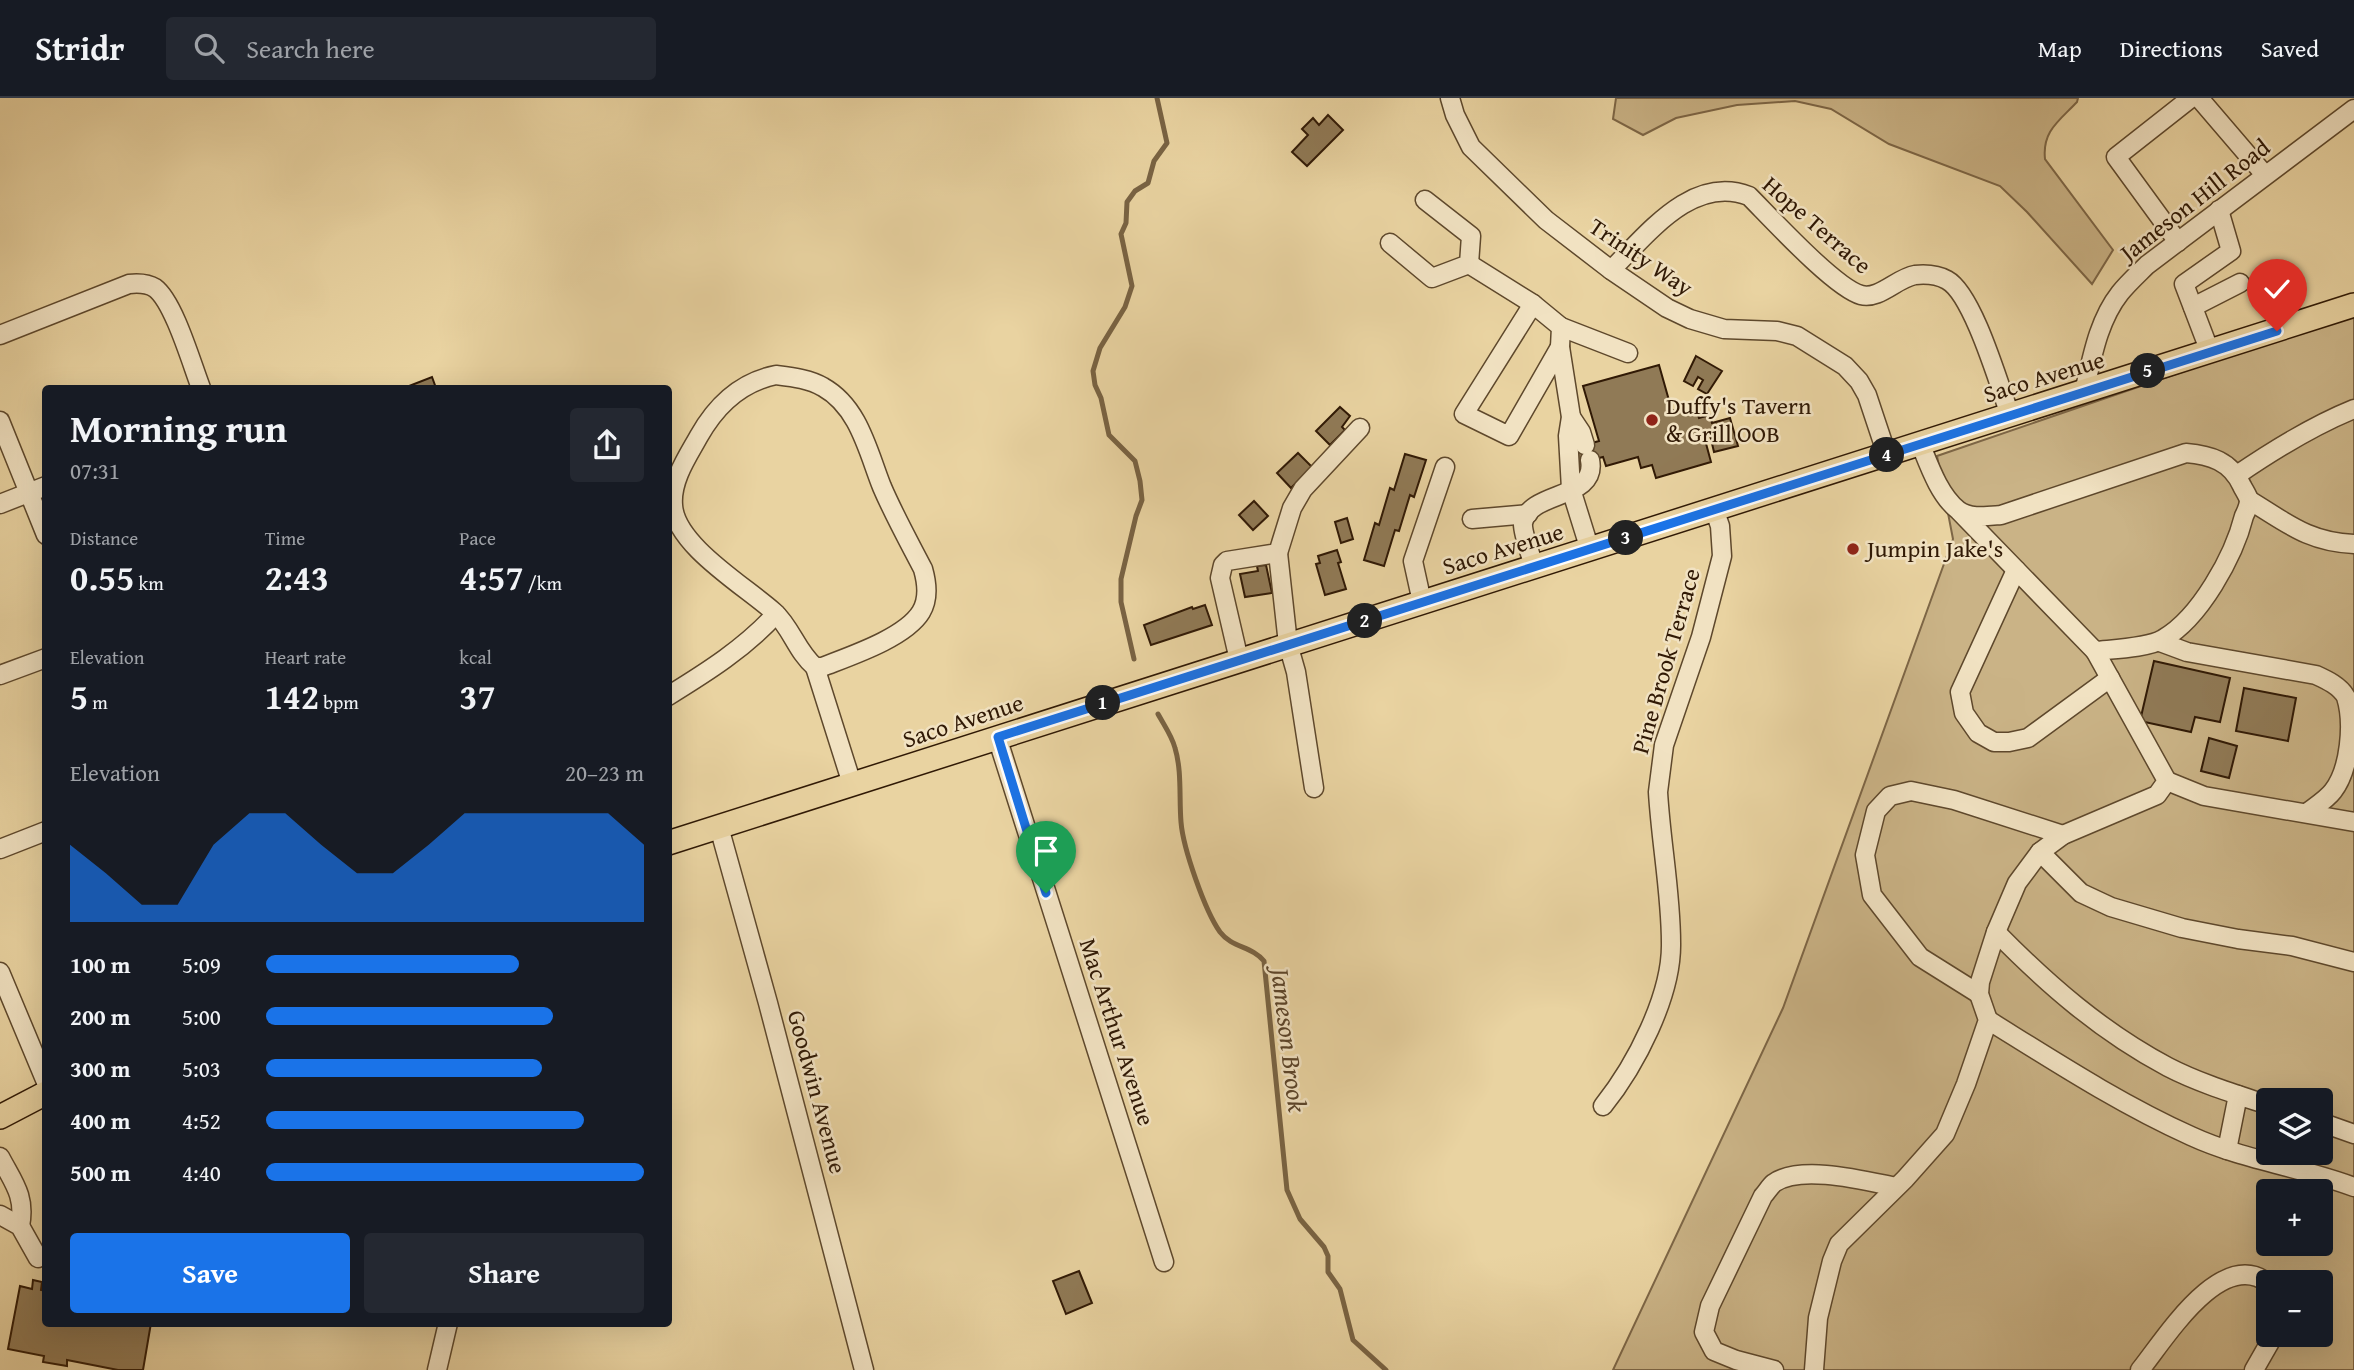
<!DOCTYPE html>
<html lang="en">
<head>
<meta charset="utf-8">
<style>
	body { margin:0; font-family:"Gentium Book Plus",serif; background:#242831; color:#f1f3f6; height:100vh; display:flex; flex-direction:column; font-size:26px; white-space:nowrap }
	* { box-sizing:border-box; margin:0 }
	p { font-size:23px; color:#9ea1a6 }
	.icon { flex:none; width:38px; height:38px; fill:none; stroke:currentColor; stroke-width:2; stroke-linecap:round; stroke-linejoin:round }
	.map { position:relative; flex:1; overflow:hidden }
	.side { position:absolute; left:42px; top:287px; width:630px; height:942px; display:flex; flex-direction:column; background:#171b24; border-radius:7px; box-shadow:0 7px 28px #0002 }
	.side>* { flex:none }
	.controls { position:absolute; left:2256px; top:990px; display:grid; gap:14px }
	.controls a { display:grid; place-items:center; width:77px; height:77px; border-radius:7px; background:#171b24; box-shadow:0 7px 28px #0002; font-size:35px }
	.pin { position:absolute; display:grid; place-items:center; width:60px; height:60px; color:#fff; margin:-72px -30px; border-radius:50% 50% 50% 0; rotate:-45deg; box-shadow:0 0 7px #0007 }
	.pin .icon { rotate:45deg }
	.km { position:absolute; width:35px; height:35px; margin:-18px; border-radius:50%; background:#222; color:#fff; font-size:19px; line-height:35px; text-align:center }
	.round { display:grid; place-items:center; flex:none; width:74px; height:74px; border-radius:7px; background:#242831 }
	.head { display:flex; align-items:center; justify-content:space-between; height:119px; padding:0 28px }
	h1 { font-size:38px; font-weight:700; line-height:52px }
	.figures { display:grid; grid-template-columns:repeat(3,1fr); gap:10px; height:119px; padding:7px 28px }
	.figures div { display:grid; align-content:center }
	.figures b { font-size:35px; font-weight:700 }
	.figures small { font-size:19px; font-weight:400 }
	.figures p { font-size:19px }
	.chart { height:196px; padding:14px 28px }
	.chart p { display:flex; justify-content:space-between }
	.chart svg { width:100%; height:126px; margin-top:7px; fill:#1a73e8; opacity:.7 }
	.button { display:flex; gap:14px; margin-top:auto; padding:14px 28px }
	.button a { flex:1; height:80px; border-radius:7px; background:#1a73e8; color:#fff; font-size:28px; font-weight:700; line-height:80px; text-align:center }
	.button a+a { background:#242831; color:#f1f3f6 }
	ul { padding:0 28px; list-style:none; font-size:23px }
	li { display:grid; grid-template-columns:112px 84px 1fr; align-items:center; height:52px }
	li i { height:18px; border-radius:9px; background:#1a73e8 }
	header { display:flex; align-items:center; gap:42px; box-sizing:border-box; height:98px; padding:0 35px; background:#171b24; border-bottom:2px solid #363941 }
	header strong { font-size:33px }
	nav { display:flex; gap:38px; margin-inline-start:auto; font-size:24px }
	.search { width:490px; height:63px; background:#242831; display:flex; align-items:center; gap:18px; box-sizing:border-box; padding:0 24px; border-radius:7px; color:#9ea1a6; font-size:26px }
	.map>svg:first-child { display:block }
</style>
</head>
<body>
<header>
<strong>Stridr</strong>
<div class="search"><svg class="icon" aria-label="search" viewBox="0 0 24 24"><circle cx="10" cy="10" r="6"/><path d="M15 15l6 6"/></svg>Search here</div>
<nav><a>Map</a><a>Directions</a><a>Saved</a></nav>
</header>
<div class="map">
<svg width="2354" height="1272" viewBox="0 0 2354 1272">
	<rect width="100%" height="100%" fill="#e9d3a1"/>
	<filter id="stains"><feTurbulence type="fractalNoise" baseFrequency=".00286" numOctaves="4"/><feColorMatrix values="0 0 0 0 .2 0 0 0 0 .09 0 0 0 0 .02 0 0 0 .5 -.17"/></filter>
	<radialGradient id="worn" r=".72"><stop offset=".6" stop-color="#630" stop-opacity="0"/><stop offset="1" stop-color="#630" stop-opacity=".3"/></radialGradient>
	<!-- green -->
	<g fill="#cab386" stroke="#7d6646" stroke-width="2" fill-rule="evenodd">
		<path d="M1616,0H2078L2077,4C2059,23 2042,33 2045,61L2113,152L2092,186L2027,114L2000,88L1889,46L1831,11L1795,3L1737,7L1676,20L1643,37L1613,21Z"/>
		<path d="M2354,215V1272H1613L1783,910L1953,441L1937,358ZM2268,1003H2320V1055H2268ZM2268,1094H2320V1146H2268ZM2268,1185H2320V1237H2268Z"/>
	</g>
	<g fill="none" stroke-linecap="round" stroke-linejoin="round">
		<!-- stream -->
		<g stroke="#796343" stroke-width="5">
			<polyline points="1134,561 1121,504 1121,481 1136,418 1142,402 1140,383 1135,363 1109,337 1101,300 1095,287 1093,273 1100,250 1125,209 1132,188 1121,136 1126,125 1127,104 1135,93 1148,85 1154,63 1167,45 1157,0"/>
			<path d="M1158,616C1164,627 1172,638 1175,650C1182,673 1179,700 1181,724C1183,750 1205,813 1220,834C1232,850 1252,848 1264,863L1287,1092L1300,1121L1324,1149L1328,1158V1174L1340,1191L1353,1242L1386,1272"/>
		</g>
	</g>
	<!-- building -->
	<g fill="#907a56" stroke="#301905" stroke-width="2">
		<polygon points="1328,17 1343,32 1307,68 1292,54 1308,37 1302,31 1313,20 1319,27"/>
		<polygon points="1696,258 1722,273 1707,296 1698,291 1703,282 1698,279 1693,288 1684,283"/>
		<polygon points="1659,267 1672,313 1695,307 1699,320 1710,317 1712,325 1730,320 1738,348 1714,354 1710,337 1704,338 1711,364 1656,380 1652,367 1641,370 1638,359 1606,368 1603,359 1579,365 1574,350 1599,343 1583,288"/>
		<polygon points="432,279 436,290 404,290"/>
		<polygon points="1340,309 1350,318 1342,329 1345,332 1330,347 1316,333"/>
		<polygon points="1298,355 1312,369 1291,390 1277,375"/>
		<polygon points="1405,356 1426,362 1414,399 1410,397 1399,433 1395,432 1384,468 1364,462 1375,425 1379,427 1390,390 1394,392"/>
		<polygon points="1254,403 1268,418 1253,432 1239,417"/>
		<polygon points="1347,420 1353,441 1341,445 1335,424"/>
		<polygon points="1337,452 1341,464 1338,465 1346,491 1325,497 1316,466 1320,465 1318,458"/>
		<polygon points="1266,467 1272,495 1245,499 1240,476 1258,473 1257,468"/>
		<polygon points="1205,507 1212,527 1151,547 1144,527 1192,509 1193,511"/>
		<polygon points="2154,563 2230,580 2220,624 2195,619 2191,634 2140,623"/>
		<polygon points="2244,590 2296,600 2288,643 2236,633"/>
		<polygon points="2209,640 2237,648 2229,680 2201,673"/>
		<polygon points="1079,1173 1092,1205 1066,1216 1053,1183"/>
		<polygon points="33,1182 42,1184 41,1192 46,1193 46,1225 151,1225 143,1272 118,1272 67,1262 67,1268 43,1264 44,1258 8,1251 20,1188 32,1191"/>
	</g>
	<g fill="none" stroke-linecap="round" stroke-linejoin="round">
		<!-- minor casing -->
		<g stroke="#5e482c" stroke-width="21">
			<g id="minor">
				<polyline points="1450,0 1455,17 1471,49 1546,122 1611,172 1667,210 1690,221 1724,231 1777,233 1797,238 1845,268 1859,283 1867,297 1887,357"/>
				<polyline points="2199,0 2265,77"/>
				<polyline points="2178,144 2116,59 2191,0"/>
				<polyline points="1390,145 1432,180 1469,166 1471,138 1425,102"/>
				<polyline points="1469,166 1533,206 1561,229 1560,249 1571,319 1568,338 1571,391 1590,452"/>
				<path d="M1611,172C1647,137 1692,76 1749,98C1771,120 1835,190 1861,197C1879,202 1897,180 1915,177C1925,176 1938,177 1947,182C1973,196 1999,287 2010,317"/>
				<polyline points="1533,206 1464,316 1509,338 1560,249"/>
				<polyline points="2193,209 2240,185"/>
				<polyline points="1561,229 1628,255"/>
				<path d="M0,237L129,186C138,185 147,185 155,190C174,204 192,267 201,290"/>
				<polyline points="2210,254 2184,186 2231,153 2219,112"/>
				<path d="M776,277C792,279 810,281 823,289C859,309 868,354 882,389C894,417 909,444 923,471C927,485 929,501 921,514C905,540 850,558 822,569H815C797,554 791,529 774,514C745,488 675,447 673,407C671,382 688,358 699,338C717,306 741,284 776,277Z"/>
				<path d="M2084,294C2092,260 2098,223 2120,195C2128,185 2138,176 2147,167L2354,11"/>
				<polyline points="1571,319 1581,334 1585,347"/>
				<polyline points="0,323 46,437"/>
				<path d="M1920,345C1929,367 1939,397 1958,412C1969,421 1988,418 2001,417L2186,355C2210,357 2231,363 2242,388C2244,392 2248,398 2249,402C2249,407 2246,414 2244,418C2234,458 2200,520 2163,541C2148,550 2113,551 2095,553L1959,413"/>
				<path d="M2237,377C2275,351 2312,328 2354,311"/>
				<path d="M2249,402C2287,425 2308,444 2354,446"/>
				<polyline points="0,406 46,388"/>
				<polyline points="1472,421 1528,416"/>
				<polyline points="1278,455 1288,546 1296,574 1314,690"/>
				<path d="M1534,468C1531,458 1522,434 1523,425C1530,392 1598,402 1590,362"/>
				<polyline points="2016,472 1960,594 1964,615 1978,635 1994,644 2009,644 2028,640 2110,580"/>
				<polyline points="1422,504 1413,463 1445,369"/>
				<path d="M2160,544L2187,554L2316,577C2327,582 2340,588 2346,599C2354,625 2350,671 2333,693C2327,701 2316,708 2308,714"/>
				<polyline points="1239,562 1220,480 1223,467 1227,463 1278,455 1292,410 1303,391 1360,330"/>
				<polyline points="815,569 852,686"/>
				<polyline points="0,577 46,560"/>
				<path d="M668,598C707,574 745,550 776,516"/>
				<polyline points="997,639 1164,1164"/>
				<polyline points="2167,683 2204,698 2354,724"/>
				<polyline points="719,729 768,905 864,1272"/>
				<polyline points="0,751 46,733"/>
				<polyline points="2040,754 2081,795 2111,809 2182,830 2238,841 2292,848 2354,864"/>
				<path d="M1996,834C2048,887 2102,934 2168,969C2199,985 2235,996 2268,1007"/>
				<polyline points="0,874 46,984"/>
				<polyline points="1979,896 1920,859 1872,797 1865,757 1876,713 1890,698 1911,693 1954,702 2063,737"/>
				<path d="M1988,922C2054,963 2120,1006 2191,1038C2243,1062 2301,1069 2354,1089"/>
				<path d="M1603,1008C1635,968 1672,898 1671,845C1671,795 1661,745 1658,694L1664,647L1701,539L1722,458L1720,428L1714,411"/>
				<polyline points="2320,1024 2354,1036"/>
				<polyline points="2227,1052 2238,997"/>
				<path d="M0,1059C13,1084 26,1098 20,1128"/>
				<polyline points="0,1117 20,1128 38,1160"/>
				<polyline points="437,1272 448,1225"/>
				<path d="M1774,1272L1736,1262L1714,1253L1704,1234L1710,1208L1763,1098C1767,1094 1770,1088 1774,1085C1801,1066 1866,1083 1896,1089"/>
				<polyline points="1814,1272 1818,1220 1832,1163 1839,1146 1905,1081 1945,1036 1966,986 1988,922 1979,896 1980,884 1996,834 2017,785 2040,754 2063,737 2157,697 2167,683 2095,553"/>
				<path d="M2140,1272C2165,1241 2221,1149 2268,1185"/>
				<polyline points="2254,1272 2274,1237"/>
			</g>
		</g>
		<!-- major casing -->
		<g stroke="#301905" stroke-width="26">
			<g id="major">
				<polyline points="668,745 2354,207"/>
				<polyline points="0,1019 46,995"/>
			</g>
		</g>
		<!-- minor -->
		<use href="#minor" stroke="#f1e2c2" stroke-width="18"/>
		<!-- major -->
		<use href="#major" stroke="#e9d3a1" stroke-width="23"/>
	</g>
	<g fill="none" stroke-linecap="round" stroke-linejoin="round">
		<!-- route casing -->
		<g stroke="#fff" stroke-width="14">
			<polyline id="route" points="1046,795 998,639 2277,233"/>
		</g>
		<!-- route -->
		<use href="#route" stroke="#1a73e8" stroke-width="9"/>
	</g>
	<!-- markers -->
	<g fill="#8f2418" stroke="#f1e2c2" stroke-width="2.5">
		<circle cx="1652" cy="322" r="7"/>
		<circle cx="1853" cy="451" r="7"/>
	</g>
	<g text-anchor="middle" stroke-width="5" stroke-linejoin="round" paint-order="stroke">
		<!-- street labels -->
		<g font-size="24" fill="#301905" stroke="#f1e2c2">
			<text transform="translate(2195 102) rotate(-38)" y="8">Jameson Hill Road</text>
			<text transform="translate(1817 127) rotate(41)" y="8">Hope Terrace</text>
			<text transform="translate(1641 159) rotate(34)" y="8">Trinity Way</text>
			<text transform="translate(2044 279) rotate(-17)" y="8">Saco Avenue</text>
			<text transform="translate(1503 451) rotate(-17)" y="8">Saco Avenue</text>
			<text transform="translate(1666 563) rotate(-74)" y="8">Pine Brook Terrace</text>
			<text transform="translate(963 623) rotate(-18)" y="8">Saco Avenue</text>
			<text transform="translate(1117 934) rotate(72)" y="8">Mac Arthur Avenue</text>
			<text transform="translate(817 994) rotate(75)" y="8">Goodwin Avenue</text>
		</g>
		<!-- poi labels -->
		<g font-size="24" fill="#301905" stroke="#f1e2c2" text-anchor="start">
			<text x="1666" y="316">Duffy's Tavern<tspan x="1666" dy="28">&amp; Grill OOB</tspan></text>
			<text x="1867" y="459">Jumpin Jake's</text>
		</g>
		<!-- water labels -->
		<g font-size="26" font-style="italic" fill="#5b4429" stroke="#f1e2c2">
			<text transform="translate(1289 942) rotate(83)" y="9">Jameson Brook</text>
		</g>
	</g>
	<rect width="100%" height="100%" filter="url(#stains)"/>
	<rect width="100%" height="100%" fill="url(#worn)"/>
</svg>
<div class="controls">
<a><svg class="icon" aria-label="layers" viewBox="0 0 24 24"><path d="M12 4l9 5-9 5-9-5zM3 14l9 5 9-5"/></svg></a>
<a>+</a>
<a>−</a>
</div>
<div class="pin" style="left:1046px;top:795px;background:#1e9e55"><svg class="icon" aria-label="arrive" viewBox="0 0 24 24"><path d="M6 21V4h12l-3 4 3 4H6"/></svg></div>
<div class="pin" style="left:2277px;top:233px;background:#d93025"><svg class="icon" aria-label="check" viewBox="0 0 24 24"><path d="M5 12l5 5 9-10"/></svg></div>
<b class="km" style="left:1103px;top:605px">1</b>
<b class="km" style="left:1365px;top:523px">2</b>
<b class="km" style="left:1626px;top:440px">3</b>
<b class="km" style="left:1887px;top:357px">4</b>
<b class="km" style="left:2148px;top:273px">5</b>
<section class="side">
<div class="head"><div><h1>Morning run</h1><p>07:31</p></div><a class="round"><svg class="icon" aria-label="share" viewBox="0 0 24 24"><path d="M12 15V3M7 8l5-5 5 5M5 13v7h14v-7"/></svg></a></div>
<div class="figures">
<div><p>Distance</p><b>0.55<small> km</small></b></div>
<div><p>Time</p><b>2:43</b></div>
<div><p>Pace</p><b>4:57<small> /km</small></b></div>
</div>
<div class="figures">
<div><p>Elevation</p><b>5<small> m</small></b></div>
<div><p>Heart rate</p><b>142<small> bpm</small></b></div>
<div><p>kcal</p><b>37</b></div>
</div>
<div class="chart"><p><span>Elevation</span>20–23 m</p>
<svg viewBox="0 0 160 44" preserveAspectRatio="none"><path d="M0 44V17L10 27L20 38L30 38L40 17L50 6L60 6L70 17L80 27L90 27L100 17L110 6L120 6L130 6L140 6L150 6L160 17V44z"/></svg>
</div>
<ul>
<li><b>100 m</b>5:09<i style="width:67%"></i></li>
<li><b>200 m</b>5:00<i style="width:76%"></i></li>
<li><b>300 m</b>5:03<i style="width:73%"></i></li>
<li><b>400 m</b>4:52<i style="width:84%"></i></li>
<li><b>500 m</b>4:40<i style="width:100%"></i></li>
</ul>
<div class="button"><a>Save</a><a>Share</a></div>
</section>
</div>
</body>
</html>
